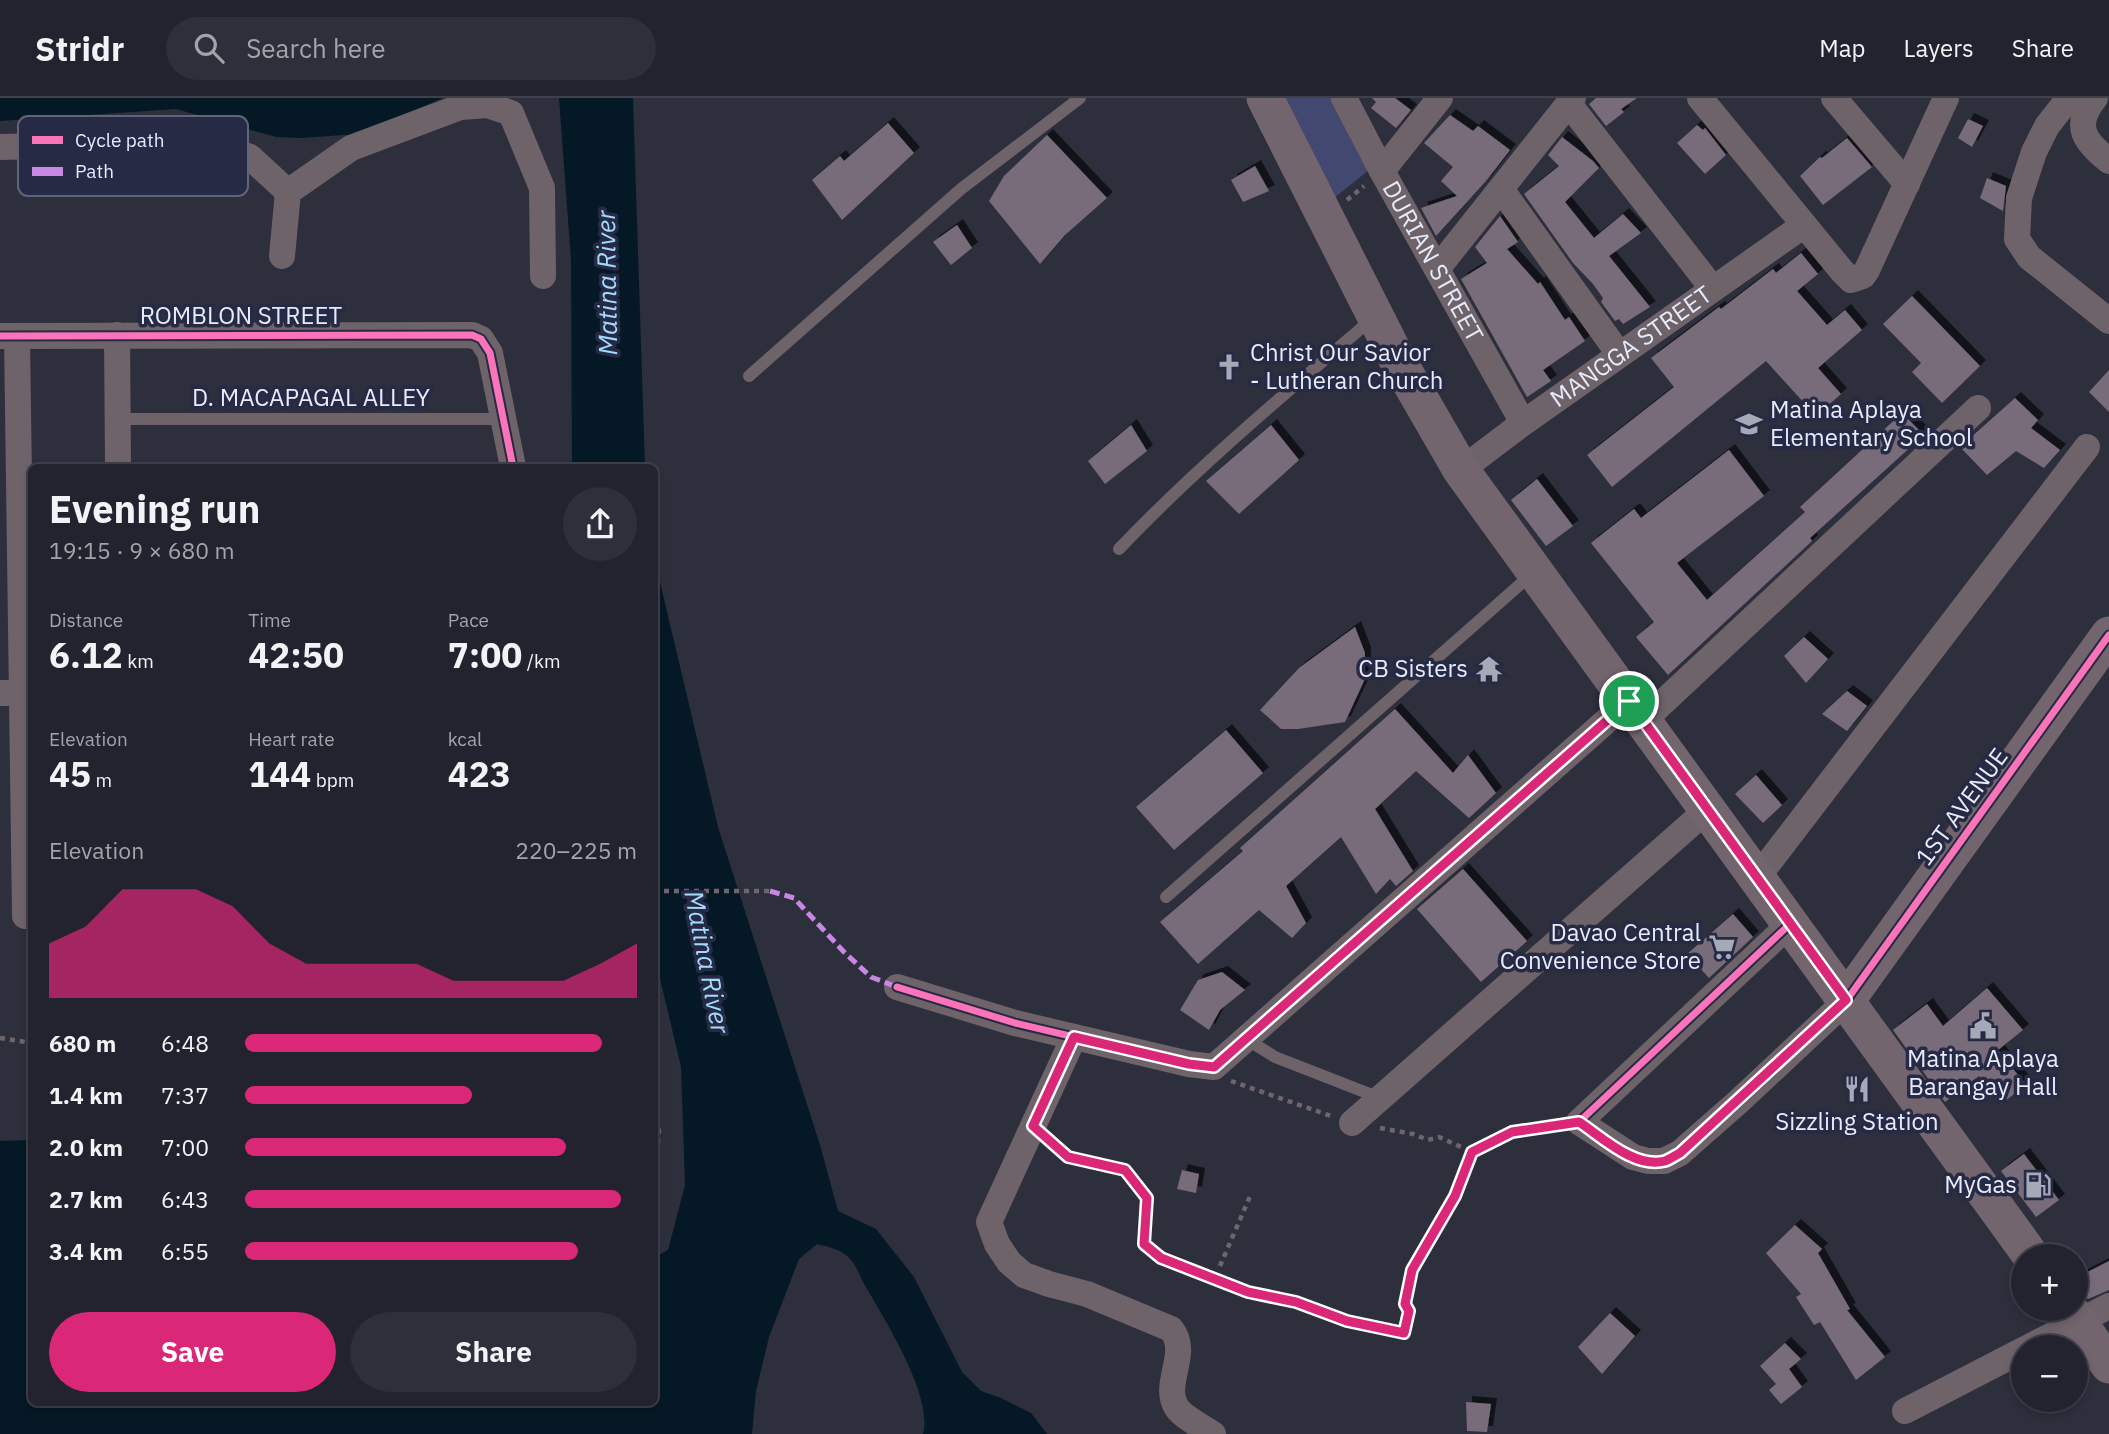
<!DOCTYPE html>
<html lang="en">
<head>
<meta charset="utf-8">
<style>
	body { margin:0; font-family:"IBM Plex Sans",sans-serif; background:#2e2f3a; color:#f1f3f6; height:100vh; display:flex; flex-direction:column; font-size:26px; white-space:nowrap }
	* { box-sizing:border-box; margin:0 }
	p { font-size:23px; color:#a2a4aa }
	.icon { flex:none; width:38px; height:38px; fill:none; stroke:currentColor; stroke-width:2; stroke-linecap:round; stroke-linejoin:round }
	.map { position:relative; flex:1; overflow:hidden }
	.panel { position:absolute; left:28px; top:366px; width:630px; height:942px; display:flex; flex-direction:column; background:#22232e; border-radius:10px; box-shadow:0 4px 10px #0003,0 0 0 2px #3f404a }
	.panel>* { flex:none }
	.controls { position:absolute; left:2011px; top:1146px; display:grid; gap:14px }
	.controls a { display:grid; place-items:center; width:77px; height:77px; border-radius:50%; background:#22232e; box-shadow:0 4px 10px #0003,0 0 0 2px #3f404a; font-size:35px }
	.pin { position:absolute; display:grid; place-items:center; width:60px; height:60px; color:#fff; margin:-30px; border:4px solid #fff; border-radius:50%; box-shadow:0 2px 7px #0007 }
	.round { display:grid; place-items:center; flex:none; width:74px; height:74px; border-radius:37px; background:#2e2f3a }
	.summary { display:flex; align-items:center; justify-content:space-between; height:119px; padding:0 21px }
	h1 { font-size:38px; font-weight:800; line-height:52px }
	.figures { display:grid; grid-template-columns:repeat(3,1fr); gap:10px; height:119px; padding:7px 21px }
	.figures div { display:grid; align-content:center }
	.figures b { font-size:35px; font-weight:800 }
	.figures small { font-size:19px; font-weight:400 }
	.figures p { font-size:19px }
	.chart { height:196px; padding:14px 21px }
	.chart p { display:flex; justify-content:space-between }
	.chart svg { width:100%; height:126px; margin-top:7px; fill:#db2777; opacity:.7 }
	.primary-button { display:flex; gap:14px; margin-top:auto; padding:14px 21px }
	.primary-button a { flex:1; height:80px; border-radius:42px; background:#db2777; color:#fff; font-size:28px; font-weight:800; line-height:80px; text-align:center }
	.primary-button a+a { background:#2e2f3a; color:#f1f3f6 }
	ul { padding:0 21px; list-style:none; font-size:23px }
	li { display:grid; grid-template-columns:112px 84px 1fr; align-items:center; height:52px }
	li i { height:18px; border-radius:9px; background:#db2777 }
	header { display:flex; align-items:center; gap:42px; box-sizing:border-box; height:98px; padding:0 35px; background:#22232e; border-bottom:2px solid #3f404a }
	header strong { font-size:33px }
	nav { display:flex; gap:38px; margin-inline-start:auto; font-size:24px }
	.search { width:490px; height:63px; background:#2e2f3a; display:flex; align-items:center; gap:18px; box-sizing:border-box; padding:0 24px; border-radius:38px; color:#a2a4aa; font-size:26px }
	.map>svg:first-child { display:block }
</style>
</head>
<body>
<header>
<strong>Stridr</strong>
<div class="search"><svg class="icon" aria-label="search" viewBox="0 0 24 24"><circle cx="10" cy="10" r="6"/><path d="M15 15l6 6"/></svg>Search here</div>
<nav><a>Map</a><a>Layers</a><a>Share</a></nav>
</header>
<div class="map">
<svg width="2109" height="1336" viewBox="0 0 2109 1336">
	<defs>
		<filter id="shadow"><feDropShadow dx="6" dy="-6" stdDeviation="0" flood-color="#0009"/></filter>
	</defs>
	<rect width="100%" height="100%" fill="#2d2f3d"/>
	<!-- green -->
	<polygon fill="#42486f" points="1284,0 1333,0 1369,72 1334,100"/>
	<!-- water -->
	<g fill="#051825">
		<polygon points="0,0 443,0 358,36 301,40 276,39 176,11 0,23"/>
		<polygon points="559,0 633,0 645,369 572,369 571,162"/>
		<path d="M655,463L718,729L820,1047L838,1113L876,1131L914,1179L962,1274L981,1293L1001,1300L1031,1315L1047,1336H923C934,1299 884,1220 864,1186C860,1178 857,1169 851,1162C843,1152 830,1149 817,1146L799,1161L769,1239L756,1293L752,1336H0V1043L31,1042L32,1304H654L655,1159L668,1152L685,1087L681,969L654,855Z"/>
	</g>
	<!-- building -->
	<g fill="#786c7a" filter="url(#shadow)">
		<polygon points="1372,0 1395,0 1411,12 1396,30 1371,10 1376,4"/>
		<polygon points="1596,0 1637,0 1621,11 1624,14 1606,28 1589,6"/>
		<polygon points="1450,17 1473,33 1478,28 1510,52 1486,83 1436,138 1421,110 1457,98 1441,83 1453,69 1424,45"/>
		<polygon points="1968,21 1983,28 1972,49 1958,40"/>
		<polygon points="888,25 914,55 842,122 812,82 840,58 844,63"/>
		<polygon points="1697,27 1703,32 1705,30 1726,57 1705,76 1677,45"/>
		<polygon points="1047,37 1107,100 1065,137 1040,166 989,103 1004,78"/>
		<polygon points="1562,39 1593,63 1599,70 1565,104 1594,140 1623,116 1641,135 1609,158 1650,209 1623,226 1619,221 1615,223 1601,204 1603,200 1593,186 1573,165 1524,96 1559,68 1548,57"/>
		<polygon points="1847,40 1872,69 1823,107 1800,78 1820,59 1822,60"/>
		<polygon points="1255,68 1269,93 1243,104 1231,82"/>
		<polygon points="1987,80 2006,88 2003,113 1980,100"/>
		<polygon points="1500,118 1518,144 1507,151 1538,186 1540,184 1565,222 1569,219 1585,243 1543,272 1551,283 1527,299 1461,181 1487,165 1475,149"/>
		<polygon points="957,127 972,150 951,167 933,144"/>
		<polygon points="1801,155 1818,176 1797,193 1827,227 1845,212 1862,232 1818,270 1841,296 1816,318 1766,263 1612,389 1587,357 1674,289 1651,260 1719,209 1721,211 1773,171 1776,175"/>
		<polygon points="1912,198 1980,268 1942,305 1912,274 1921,265 1883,226"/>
		<polygon points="2109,272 2109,314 2089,294"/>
		<polygon points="2015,300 2038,322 2031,330 2060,352 2044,370 2016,353 1987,377 1960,349"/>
		<polygon points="1902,315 1924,337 1810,440 1812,443 1668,577 1636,539 1654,524 1591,445 1634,411 1641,420 1729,352 1764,398 1677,465 1707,502 1805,414 1800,409"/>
		<polygon points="1131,327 1147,353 1105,386 1088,363"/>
		<polygon points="1271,327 1299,362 1239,416 1206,383"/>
		<polygon points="1537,381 1573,428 1546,448 1511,402"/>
		<polygon points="1355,529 1365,555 1364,583 1345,624 1298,631 1281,631 1260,612 1299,570"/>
		<polygon points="1804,539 1828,561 1806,585 1784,558"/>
		<polygon points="1847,593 1867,608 1847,633 1822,616"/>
		<polygon points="1395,611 1453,675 1468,657 1496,695 1469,720 1416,673 1375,711 1413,773 1396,788 1390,781 1376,796 1341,739 1286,788 1306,825 1292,840 1259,812 1198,866 1160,824 1243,753 1240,750"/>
		<polygon points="1226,632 1263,675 1174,752 1136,709"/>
		<polygon points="1756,677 1782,707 1763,725 1735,696"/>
		<polygon points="1463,771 1527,843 1481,884 1417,811"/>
		<polygon points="1733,816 1753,839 1709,880 1687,856"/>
		<polygon points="1222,874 1245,892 1220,912 1209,932 1180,912 1198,882"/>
		<polygon points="1987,890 2023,932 1998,952 2026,987 2001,1006 1979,978 1945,1004 1893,932 1927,906 1943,928"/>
		<polygon points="2024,1056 2059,1102 2036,1119 2001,1073"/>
		<polygon points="1182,1072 1199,1076 1196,1095 1177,1091"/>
		<polygon points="1795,1127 1822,1151 1818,1155 1850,1211 1847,1212 1885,1259 1856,1282 1820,1224 1814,1227 1796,1199 1801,1196 1766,1155"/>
		<polygon points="2109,1163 2109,1192 2088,1201 2076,1191 2076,1180"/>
		<polygon points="1610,1215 1635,1238 1602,1276 1578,1249"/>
		<polygon points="1785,1245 1801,1261 1789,1271 1802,1289 1781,1306 1769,1292 1776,1286 1760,1268"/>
		<polygon points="1466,1304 1491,1306 1487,1334 1467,1333"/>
	</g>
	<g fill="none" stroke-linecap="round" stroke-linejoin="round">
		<!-- path -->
		<g stroke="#6f666d" stroke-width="4.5" stroke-dasharray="5 5" stroke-linecap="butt">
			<polyline points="1347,102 1364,88"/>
			<polyline points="654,793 770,793"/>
			<polyline points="0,940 32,945"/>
			<polyline points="1231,983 1331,1018"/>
			<polyline points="654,991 659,1033 654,1097"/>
			<polyline points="1380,1030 1413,1036 1428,1042 1439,1039 1472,1054 1512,1034 1557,1027"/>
			<polyline points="1220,1168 1251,1096"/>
			<polyline points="1407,1222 1409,1213 1405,1206 1412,1172 1455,1098 1472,1054"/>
		</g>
		<!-- lane -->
		<g stroke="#6f636a" stroke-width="12">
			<polyline points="749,278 961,91 1080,0"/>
			<polyline points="118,321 504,321"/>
			<path d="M1119,451C1198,368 1285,296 1372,221"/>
			<polyline points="1166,799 1533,475"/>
			<polyline points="1246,941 1275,959 1380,1000"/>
			<polyline points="1033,1028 1068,1059 1125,1072 1147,1100 1144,1146 1161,1160 1248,1194 1296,1204 1347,1223 1404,1235"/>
		</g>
		<!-- street -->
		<g stroke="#6f636a" stroke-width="26">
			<path id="s1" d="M1344,0L1382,73L1523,325"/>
			<polyline points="1700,0 1842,173 1851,182 1863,178 1867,172 1946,0"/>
			<polyline points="1834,0 1907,86"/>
			<polyline points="2069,0 2047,28 2034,54 2019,100 2017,141 2029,159 2109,223"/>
			<path d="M2095,0C2072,28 2085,44 2109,63"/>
			<polyline points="1569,6 1713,191"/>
			<polyline points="0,49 203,44 250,59 288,94"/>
			<polyline points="1382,73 1440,0"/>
			<polyline points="1501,91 1619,256"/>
			<polyline points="282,158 288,94 351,50 460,9 487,7 511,15 542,90 543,178"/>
			<polyline points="1437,171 1573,0"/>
			<polyline points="117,237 118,369"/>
			<polyline points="0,238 472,237 481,241 490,255 513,369"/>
			<polyline points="17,238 25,818"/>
			<path id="s2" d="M1461,372L1523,325L1804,127"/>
			<polyline points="0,595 32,595"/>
			<polyline points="1643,623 1978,310"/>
			<polyline points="1757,780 2087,349"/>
			<polyline points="1790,826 1579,1024 1633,1059 1648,1063 1664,1063 1680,1055 1738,1004 1846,903"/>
			<polyline points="897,889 1015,925 1189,966 1214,969 1629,603"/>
			<path d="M1074,939L989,1124L997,1146L1009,1164L1024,1177L1049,1186L1087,1196L1171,1231C1191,1255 1161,1286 1177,1310C1183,1319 1204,1330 1213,1336"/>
			<polyline points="1352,1025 1707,712"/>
			<polyline points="2027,1250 2109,1208"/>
			<polyline points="1905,1313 2023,1252"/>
		</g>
		<!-- secondary -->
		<g stroke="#73656e" stroke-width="37">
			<polyline points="1265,0 1397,261 1461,372 2031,1158"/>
			<polyline points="1846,903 2109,537"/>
			<polyline points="2069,1211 2109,1267"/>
		</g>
		<!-- quiet -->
		<polyline stroke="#c787e3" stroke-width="5" stroke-dasharray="10 5" stroke-linecap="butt" points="770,793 794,800 844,854 871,879 897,889"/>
		<!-- cycleway casing -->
		<g stroke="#262a44" stroke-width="11">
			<g id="cycleway">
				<polyline points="0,238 472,237 481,241 490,255 513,369"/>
				<polyline points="1790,826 1579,1024 1633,1059 1648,1063 1664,1063 1680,1055 1738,1004 1846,903 2109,537"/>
				<polyline points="897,889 1015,925 1189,966 1214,969 1629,603"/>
			</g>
		</g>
		<!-- cycleway -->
		<use href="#cycleway" stroke="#fb73b8" stroke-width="7"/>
	</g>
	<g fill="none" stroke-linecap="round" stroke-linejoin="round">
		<!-- route casing -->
		<g stroke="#fff" stroke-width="14">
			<path id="route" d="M1629,603L1846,902L1680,1055C1676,1057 1670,1061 1665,1063C1635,1071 1602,1039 1579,1024L1512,1034L1472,1054L1455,1098L1412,1172L1405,1206L1409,1213L1404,1235L1347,1223L1296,1204L1248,1194L1161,1160L1144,1146L1147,1100L1125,1072L1068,1059L1033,1028L1074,939L1189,966L1214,969Z"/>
		</g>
		<!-- route -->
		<use href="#route" stroke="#db2777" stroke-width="9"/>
	</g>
	<!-- icons -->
	<defs>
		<g id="church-bare" transform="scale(2.1)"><path d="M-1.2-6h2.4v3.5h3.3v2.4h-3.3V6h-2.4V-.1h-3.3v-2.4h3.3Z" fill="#a5a9b8" stroke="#262a44" stroke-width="2.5" paint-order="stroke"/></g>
		<g id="school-bare" transform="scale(2.1)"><path d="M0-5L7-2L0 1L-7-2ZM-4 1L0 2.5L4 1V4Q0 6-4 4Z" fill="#a5a9b8" stroke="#262a44" stroke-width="2.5" paint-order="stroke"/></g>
		<g id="temple-bare" transform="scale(2.1)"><path d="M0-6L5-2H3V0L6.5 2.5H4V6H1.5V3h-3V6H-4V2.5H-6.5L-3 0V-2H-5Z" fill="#a5a9b8" stroke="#262a44" stroke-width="2.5" paint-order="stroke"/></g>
		<g id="supermarket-bare" transform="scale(2.1)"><path d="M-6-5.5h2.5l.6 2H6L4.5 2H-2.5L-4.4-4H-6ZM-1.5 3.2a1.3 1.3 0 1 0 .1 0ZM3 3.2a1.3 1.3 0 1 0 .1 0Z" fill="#a5a9b8" stroke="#262a44" stroke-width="2.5" paint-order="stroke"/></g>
		<g id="civic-bare" transform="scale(2.1)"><path d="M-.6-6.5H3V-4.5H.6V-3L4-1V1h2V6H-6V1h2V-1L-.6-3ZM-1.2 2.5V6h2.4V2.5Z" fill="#a5a9b8" stroke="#262a44" stroke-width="2.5" paint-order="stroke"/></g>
		<g id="restaurant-bare" transform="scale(2.1)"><path d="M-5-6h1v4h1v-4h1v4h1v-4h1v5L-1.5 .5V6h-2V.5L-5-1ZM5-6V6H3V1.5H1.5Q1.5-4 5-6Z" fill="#a5a9b8" stroke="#262a44" stroke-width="2.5" paint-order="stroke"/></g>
		<g id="fuel-bare" transform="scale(2.1)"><path d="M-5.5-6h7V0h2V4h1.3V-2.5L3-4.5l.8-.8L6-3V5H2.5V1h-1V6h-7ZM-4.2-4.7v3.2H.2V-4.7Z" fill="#a5a9b8" stroke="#262a44" stroke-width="2.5" paint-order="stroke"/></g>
	</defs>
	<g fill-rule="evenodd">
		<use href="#church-bare" x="1229" y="269"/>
		<use href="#school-bare" x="1749" y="326"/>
		<use href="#temple-bare" x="1489" y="571"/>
		<use href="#supermarket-bare" x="1722" y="849"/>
		<use href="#civic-bare" x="1983" y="928"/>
		<use href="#restaurant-bare" x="1857" y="991"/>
		<use href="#fuel-bare" x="2038" y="1087"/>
	</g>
	<g text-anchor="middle" stroke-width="7" stroke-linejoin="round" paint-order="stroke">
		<!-- street labels -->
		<g font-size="24" fill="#e6eafb" stroke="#262a44">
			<text dy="8" stroke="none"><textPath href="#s1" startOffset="186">DURIAN STREET</textPath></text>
			<text x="241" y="226">ROMBLON STREET</text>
			<text dy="8" stroke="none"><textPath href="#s2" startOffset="210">MANGGA STREET</textPath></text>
			<text x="311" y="308">D. MACAPAGAL ALLEY</text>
			<text transform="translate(1962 709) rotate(-54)" y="8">1ST AVENUE</text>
		</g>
		<!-- poi labels -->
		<g font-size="24" fill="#e6eafb" stroke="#262a44" text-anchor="end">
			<text x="1250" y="263" text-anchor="start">Christ Our Savior<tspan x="1250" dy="28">- Lutheran Church</tspan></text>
			<text x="1770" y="320" text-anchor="start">Matina Aplaya<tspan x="1770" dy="28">Elementary School</tspan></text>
			<text x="1468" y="579">CB Sisters</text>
			<text x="1701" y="843">Davao Central<tspan x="1701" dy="28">Convenience Store</tspan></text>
			<text x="1983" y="969" text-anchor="middle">Matina Aplaya<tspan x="1983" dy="28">Barangay Hall</tspan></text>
			<text x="1857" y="1032" text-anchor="middle">Sizzling Station</text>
			<text x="2017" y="1095">MyGas</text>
		</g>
		<!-- water labels -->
		<g font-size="26" font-style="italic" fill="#a2dafd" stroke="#262a44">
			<text transform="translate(607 185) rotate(-91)" y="9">Matina River</text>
			<text transform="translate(707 864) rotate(79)" y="9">Matina River</text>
		</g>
	</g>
	<!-- legend -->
	<rect x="18" y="18" width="230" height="80" rx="10" fill="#262a44" stroke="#60647b" stroke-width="2"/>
	<rect x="32" y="38" width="31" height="8" fill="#fb73b8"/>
	<rect x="32" y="69" width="31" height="9" fill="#c787e3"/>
	<g font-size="19" fill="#e6eafb">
		<text x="75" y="49">Cycle path</text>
		<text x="75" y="80">Path</text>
	</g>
</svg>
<div class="controls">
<a>+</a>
<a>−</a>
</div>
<div class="pin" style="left:1629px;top:603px;background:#1e9e55"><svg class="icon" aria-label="arrive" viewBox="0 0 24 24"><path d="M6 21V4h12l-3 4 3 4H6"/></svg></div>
<section class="panel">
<div class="summary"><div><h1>Evening run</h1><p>19:15 · 9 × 680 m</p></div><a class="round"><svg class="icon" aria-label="share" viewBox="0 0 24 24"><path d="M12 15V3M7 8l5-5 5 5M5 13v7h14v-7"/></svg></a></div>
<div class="figures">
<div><p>Distance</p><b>6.12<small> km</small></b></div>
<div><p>Time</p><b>42:50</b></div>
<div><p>Pace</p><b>7:00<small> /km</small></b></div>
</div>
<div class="figures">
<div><p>Elevation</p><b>45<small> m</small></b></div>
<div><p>Heart rate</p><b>144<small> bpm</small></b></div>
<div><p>kcal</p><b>423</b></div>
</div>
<div class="chart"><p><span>Elevation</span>220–225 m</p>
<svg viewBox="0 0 160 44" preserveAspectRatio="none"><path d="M0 44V25L10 19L20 6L30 6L40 6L50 12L60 25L70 32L80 32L90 32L100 32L110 38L120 38L130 38L140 38L150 32L160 25V44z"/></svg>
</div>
<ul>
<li><b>680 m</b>6:48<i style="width:91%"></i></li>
<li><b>1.4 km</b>7:37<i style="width:58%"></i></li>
<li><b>2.0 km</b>7:00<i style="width:82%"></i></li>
<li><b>2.7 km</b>6:43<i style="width:96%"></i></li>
<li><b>3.4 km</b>6:55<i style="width:85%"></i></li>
</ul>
<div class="primary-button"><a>Save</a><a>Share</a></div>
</section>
</div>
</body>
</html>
